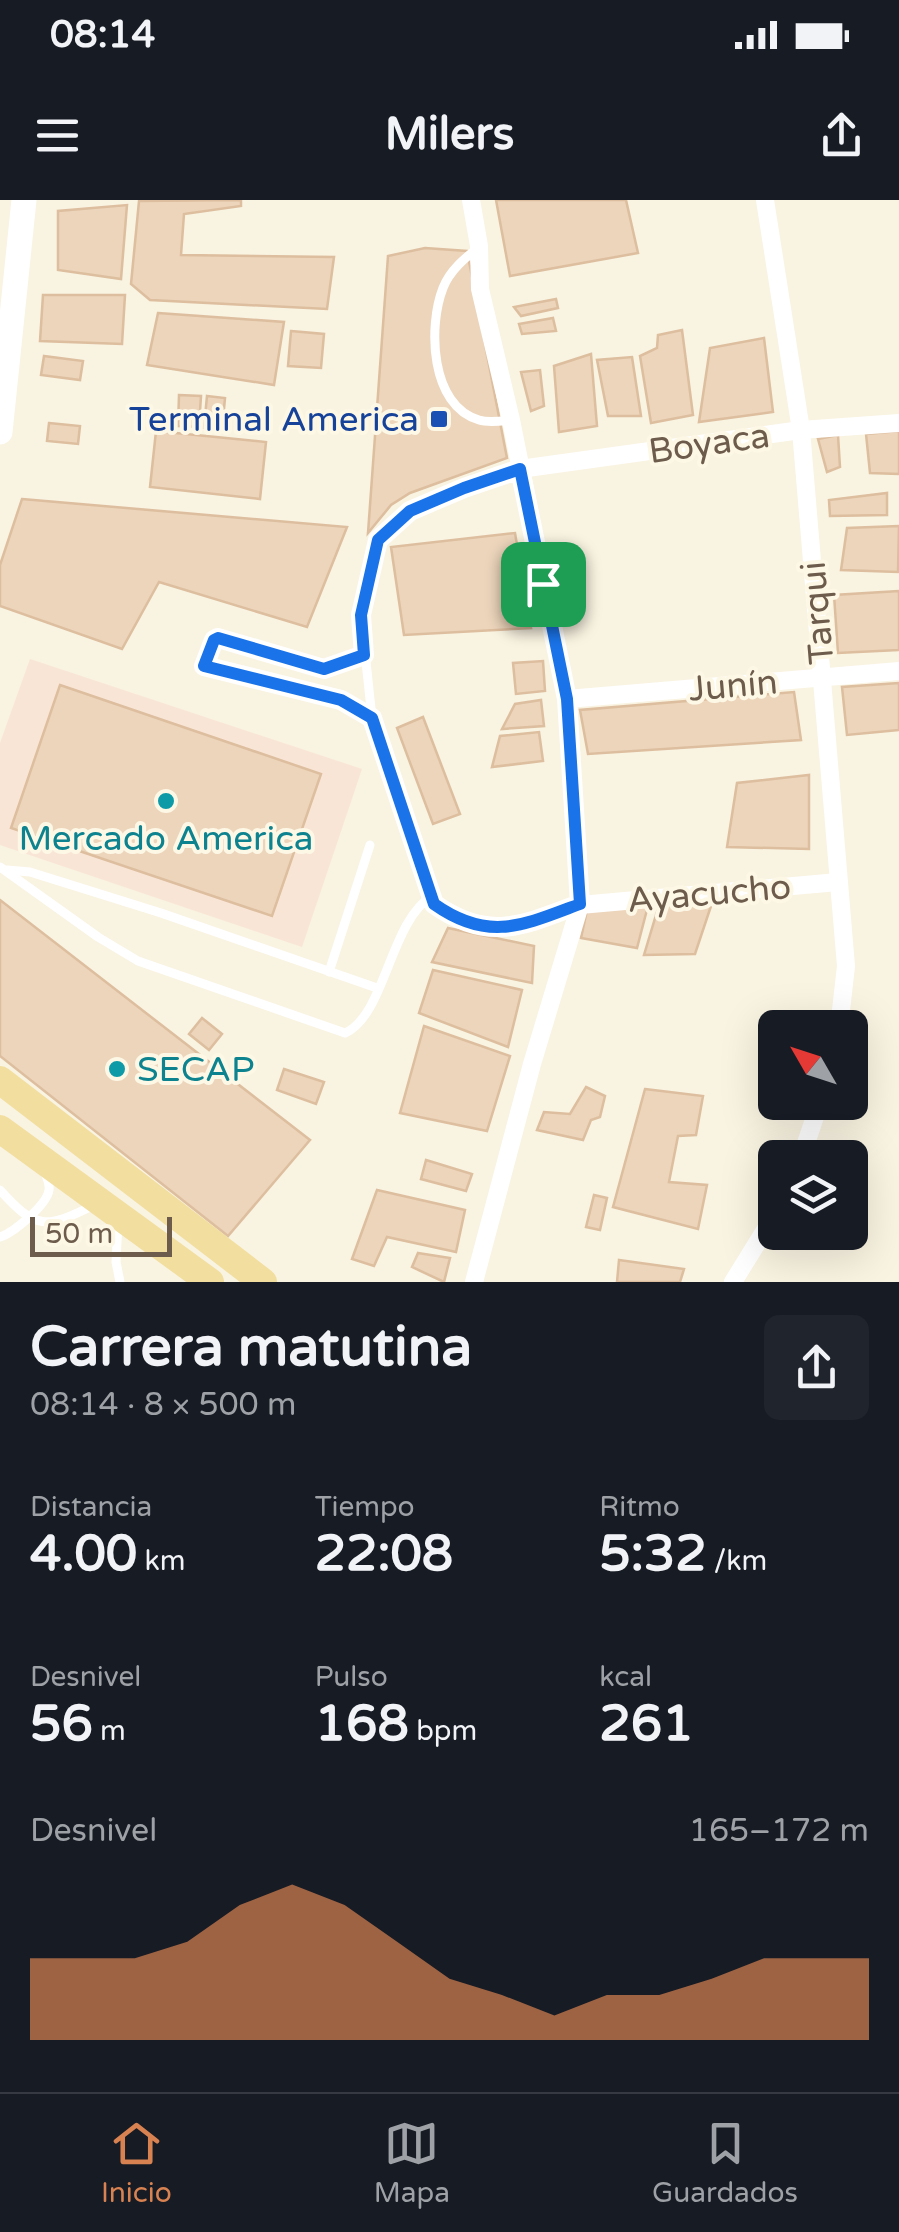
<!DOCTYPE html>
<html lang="es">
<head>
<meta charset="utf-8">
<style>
	body { margin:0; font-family:"Varela Round",sans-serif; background:#20242c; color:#f1f3f6; height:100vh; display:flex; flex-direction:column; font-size:38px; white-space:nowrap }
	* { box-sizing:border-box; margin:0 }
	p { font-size:32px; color:#9ea1a6 }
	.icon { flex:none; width:55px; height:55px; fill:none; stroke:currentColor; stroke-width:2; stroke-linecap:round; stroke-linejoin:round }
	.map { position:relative; height:1082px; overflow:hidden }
	.sheet { display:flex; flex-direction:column; background:#171b24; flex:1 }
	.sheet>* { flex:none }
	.needle { width:65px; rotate:309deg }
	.fabs { position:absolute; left:758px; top:810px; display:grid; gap:20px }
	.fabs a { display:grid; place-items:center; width:110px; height:110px; border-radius:15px; background:#171b24; box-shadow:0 10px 40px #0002; font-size:50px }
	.scale { position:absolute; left:30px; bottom:25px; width:142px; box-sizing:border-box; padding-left:10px; border:5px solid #6d5c4b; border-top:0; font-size:28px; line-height:35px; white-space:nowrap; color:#6d5c4b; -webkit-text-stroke:8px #fdf7e6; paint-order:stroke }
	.pin { position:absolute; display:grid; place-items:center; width:85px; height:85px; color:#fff; margin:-42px; border-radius:20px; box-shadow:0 5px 15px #0006 }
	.round { display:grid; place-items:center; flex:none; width:105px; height:105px; border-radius:15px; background:#20242c }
	.head { display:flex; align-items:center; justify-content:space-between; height:170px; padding:0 30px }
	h1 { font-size:55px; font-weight:700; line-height:75px }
	.figures { display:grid; grid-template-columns:repeat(3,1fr); gap:15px; height:170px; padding:10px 30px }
	.figures div { display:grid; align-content:center }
	.figures b { font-size:50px; font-weight:700 }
	.figures small { font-size:28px; font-weight:400 }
	.figures p { font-size:28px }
	.chart { height:280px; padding:20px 30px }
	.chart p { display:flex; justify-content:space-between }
	.chart svg { width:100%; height:180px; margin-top:10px; fill:#d88251; opacity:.7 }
	.status { display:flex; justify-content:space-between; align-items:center; height:70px; padding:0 50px; background:#171b24; direction:ltr }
	.status svg { height:28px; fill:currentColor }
	header { display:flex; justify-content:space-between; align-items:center; height:130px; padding:0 30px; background:#171b24; font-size:45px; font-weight:700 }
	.tab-bar { display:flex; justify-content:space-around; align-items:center; height:140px; border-top:2px solid #363941; background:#171b24; font-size:28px; color:#9ea1a6 }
	.tab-bar a { display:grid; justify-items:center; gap:5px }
	.tab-bar .active { color:#d88251 }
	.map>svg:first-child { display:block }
</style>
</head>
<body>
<div class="status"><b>08:14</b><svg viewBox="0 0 49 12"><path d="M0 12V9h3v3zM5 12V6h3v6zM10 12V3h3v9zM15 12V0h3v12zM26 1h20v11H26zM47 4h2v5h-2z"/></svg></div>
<header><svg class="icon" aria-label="menu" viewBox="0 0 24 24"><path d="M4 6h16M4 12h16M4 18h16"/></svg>Milers<svg class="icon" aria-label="share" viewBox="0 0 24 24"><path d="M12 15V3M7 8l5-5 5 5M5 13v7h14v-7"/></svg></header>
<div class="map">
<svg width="899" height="1082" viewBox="0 0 899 1082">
	<rect width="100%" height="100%" fill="#f9f3e1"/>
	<!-- commercial -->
	<polygon fill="#f9e5d6" points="30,459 362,569 302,747 0,645 0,543"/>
	<!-- building -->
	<g fill="#ecd5bb" stroke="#ddbe9e" stroke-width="2.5">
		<polygon points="241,0 241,6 184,14 181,55 334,57 327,109 150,100 131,84 139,1"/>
		<polygon points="496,0 626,0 638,53 510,76"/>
		<polygon points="127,5 121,79 58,70 58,11"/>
		<polygon points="425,48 467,51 507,258 410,293 391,305 368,333 388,56"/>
		<polygon points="43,95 125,95 122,144 40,141"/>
		<polygon points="556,99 558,108 521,116 514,107"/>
		<polygon points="158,113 284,122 274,185 147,165"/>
		<polygon points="553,118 556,131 522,134 519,124"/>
		<polygon points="682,130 693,215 651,223 640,156 657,148 658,135"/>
		<polygon points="291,131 324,134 321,168 288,166"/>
		<polygon points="764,138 773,212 699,222 710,148"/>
		<polygon points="591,154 597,226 559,232 554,166"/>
		<polygon points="44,156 83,161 80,180 41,175"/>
		<polygon points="632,157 641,216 608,216 597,160"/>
		<polygon points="540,170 544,206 531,211 521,172"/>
		<polygon points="179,195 201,196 199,227 178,226"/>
		<polygon points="207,196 225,198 222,230 204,228"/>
		<polygon points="49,223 80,226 78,244 47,241"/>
		<polygon points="156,231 266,242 260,299 150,287"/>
		<polygon points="899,231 899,274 870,273 866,234"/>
		<polygon points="838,235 840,267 827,272 818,239"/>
		<polygon points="887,293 887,315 830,316 829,300"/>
		<polygon points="22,299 347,327 307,427 159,382 122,449 0,406 0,365"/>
		<polygon points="899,326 898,372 841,370 847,328"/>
		<polygon points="515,333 531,428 404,435 391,347"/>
		<polygon points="899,391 899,450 838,453 834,395"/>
		<polygon points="543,461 545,491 516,494 513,463"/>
		<polygon points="899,483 899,530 847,535 842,487"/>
		<polygon points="60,485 321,574 272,716 11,628"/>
		<polygon points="794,492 801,540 588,554 580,510"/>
		<polygon points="541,500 544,526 502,529 515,504"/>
		<polygon points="423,517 460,614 433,624 397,528"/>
		<polygon points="539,532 543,561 492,567 500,536"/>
		<polygon points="809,575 809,649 727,647 737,583"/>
		<polygon points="0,700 310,940 228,1036 0,856"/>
		<polygon points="649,702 637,748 581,738 587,710"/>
		<polygon points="712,703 695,754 644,755 659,705"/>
		<polygon points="448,728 534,746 532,783 432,762"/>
		<polygon points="433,770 522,790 508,847 419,813"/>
		<polygon points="202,818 222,834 209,850 189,834"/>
		<polygon points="424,826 510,856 487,931 400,913"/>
		<polygon points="284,869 324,882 316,904 277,890"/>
		<polygon points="586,887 605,896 600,917 591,920 583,940 537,930 544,912 570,914"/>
		<polygon points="645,889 703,896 696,935 678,936 669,982 707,985 698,1029 613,1007"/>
		<polygon points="426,960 472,974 466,991 421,979"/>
		<polygon points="377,990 465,1010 456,1052 387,1037 374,1066 352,1059"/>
		<polygon points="594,995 607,998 600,1030 586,1027"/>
		<polygon points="418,1053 450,1058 444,1082 412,1067"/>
		<polygon points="619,1060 684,1069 680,1082 617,1082"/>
	</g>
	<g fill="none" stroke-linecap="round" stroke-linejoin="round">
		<!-- lane -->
		<g stroke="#fff" stroke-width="9">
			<path d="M479,47C465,58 450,70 443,88C428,126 430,206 479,220C489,223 501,221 511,220"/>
			<path d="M519,269L464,288L411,311L378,340L361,415L372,518L434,704C487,742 523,725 577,705"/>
			<polyline points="365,455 324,469 215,439 204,466 341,500 372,518"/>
			<path d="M0,667L98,737L138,761L345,833C385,816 390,721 432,696"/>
			<polyline points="7,670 30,672 161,713 377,788"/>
			<polyline points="329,772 370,645"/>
			<path d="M0,990C36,1030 46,1029 94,1005"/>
			<polyline points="118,1022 116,1062 120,1082"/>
			<path d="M0,1037C13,1033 47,1005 49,990C50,983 47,978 45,973"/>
		</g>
		<!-- street -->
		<g stroke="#fff" stroke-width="18">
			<polyline points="471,0 479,46 480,89 511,220 567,499 580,705 532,864 474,1082"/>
			<polyline points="765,0 801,230 846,766 839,828"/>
			<polyline points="520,269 801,230 899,223"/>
			<polyline points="567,499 899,471"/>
			<polyline points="580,705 838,682"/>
			<polyline points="801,958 820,902"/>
			<polyline points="733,1082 775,1014"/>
		</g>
		<!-- secondary -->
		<polyline stroke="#fff" stroke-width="25" points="0,232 24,0"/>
		<!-- primary -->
		<g stroke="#f2de9f" stroke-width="28">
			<polyline points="0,880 263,1082"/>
			<polyline points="0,929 210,1082"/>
		</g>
	</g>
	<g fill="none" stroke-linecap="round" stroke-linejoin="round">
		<!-- route casing -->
		<g stroke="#fff" stroke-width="20">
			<path id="route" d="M520,269L567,499L580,704C524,725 489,743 434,704L372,518L341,500L204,466L214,440L218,438L324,469L364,455L361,415L378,340L410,311L464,288Z"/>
		</g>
		<!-- route -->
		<use href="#route" stroke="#1a73e8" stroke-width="12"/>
	</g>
	<!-- markers -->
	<rect fill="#1a4fb4" stroke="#fdf7e6" stroke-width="4" x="429" y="209" width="20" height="20" rx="5"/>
	<g fill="#0f9aa8" stroke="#fdf7e6" stroke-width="4">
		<circle cx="166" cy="601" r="10"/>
		<circle cx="117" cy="869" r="10"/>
	</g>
	<g text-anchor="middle" stroke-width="8" stroke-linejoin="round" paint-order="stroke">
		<!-- transit labels -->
		<g font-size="35" fill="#164399" stroke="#fdf7e6" text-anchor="end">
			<text x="419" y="231">Terminal America</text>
		</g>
		<!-- street labels -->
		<g font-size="35" fill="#6d5c4b" stroke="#fdf7e6">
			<text transform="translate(709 243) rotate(-8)" y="12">Boyaca</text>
			<text transform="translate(817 413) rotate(-95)" y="12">Tarqui</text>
			<text transform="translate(733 485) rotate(-5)" y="12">Junín</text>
			<text transform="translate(709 693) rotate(-5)" y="12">Ayacucho</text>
		</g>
		<!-- culture labels -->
		<g font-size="35" fill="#0d838f" stroke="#fdf7e6">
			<text x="166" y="650">Mercado America</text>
			<text x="137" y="881" text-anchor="start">SECAP</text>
		</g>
	</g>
</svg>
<div class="fabs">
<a><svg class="needle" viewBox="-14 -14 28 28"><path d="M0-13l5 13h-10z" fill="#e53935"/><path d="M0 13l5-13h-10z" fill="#9ea1a6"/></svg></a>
<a><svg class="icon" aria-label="layers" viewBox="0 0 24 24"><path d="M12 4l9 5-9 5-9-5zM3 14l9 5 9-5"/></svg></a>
</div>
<div class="scale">50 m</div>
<div class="pin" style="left:543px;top:384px;background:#1e9e55"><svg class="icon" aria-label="arrive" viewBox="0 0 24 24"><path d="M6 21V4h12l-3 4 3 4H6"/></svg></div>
</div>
<section class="sheet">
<div class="head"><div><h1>Carrera matutina</h1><p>08:14 · 8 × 500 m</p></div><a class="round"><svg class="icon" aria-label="share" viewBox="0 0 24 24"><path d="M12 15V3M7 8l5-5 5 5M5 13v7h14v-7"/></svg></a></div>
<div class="figures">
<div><p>Distancia</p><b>4.00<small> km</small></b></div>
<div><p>Tiempo</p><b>22:08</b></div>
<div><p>Ritmo</p><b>5:32<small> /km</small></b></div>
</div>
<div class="figures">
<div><p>Desnivel</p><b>56<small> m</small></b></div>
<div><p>Pulso</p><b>168<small> bpm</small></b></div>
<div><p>kcal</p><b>261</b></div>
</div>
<div class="chart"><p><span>Desnivel</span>165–172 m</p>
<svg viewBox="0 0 160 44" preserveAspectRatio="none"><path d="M0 44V24L10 24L20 24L30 20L40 11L50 6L60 11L70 20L80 29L90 33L100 38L110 33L120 33L130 29L140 24L150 24L160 24V44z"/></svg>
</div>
</section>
<nav class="tab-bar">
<a class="active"><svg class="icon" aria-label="home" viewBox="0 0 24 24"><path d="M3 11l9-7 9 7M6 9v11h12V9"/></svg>Inicio</a>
<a><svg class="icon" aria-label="map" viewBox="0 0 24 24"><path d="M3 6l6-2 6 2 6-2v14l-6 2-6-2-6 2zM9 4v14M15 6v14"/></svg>Mapa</a>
<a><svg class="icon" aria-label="saved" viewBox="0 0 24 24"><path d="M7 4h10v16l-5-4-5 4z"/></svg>Guardados</a>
</nav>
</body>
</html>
